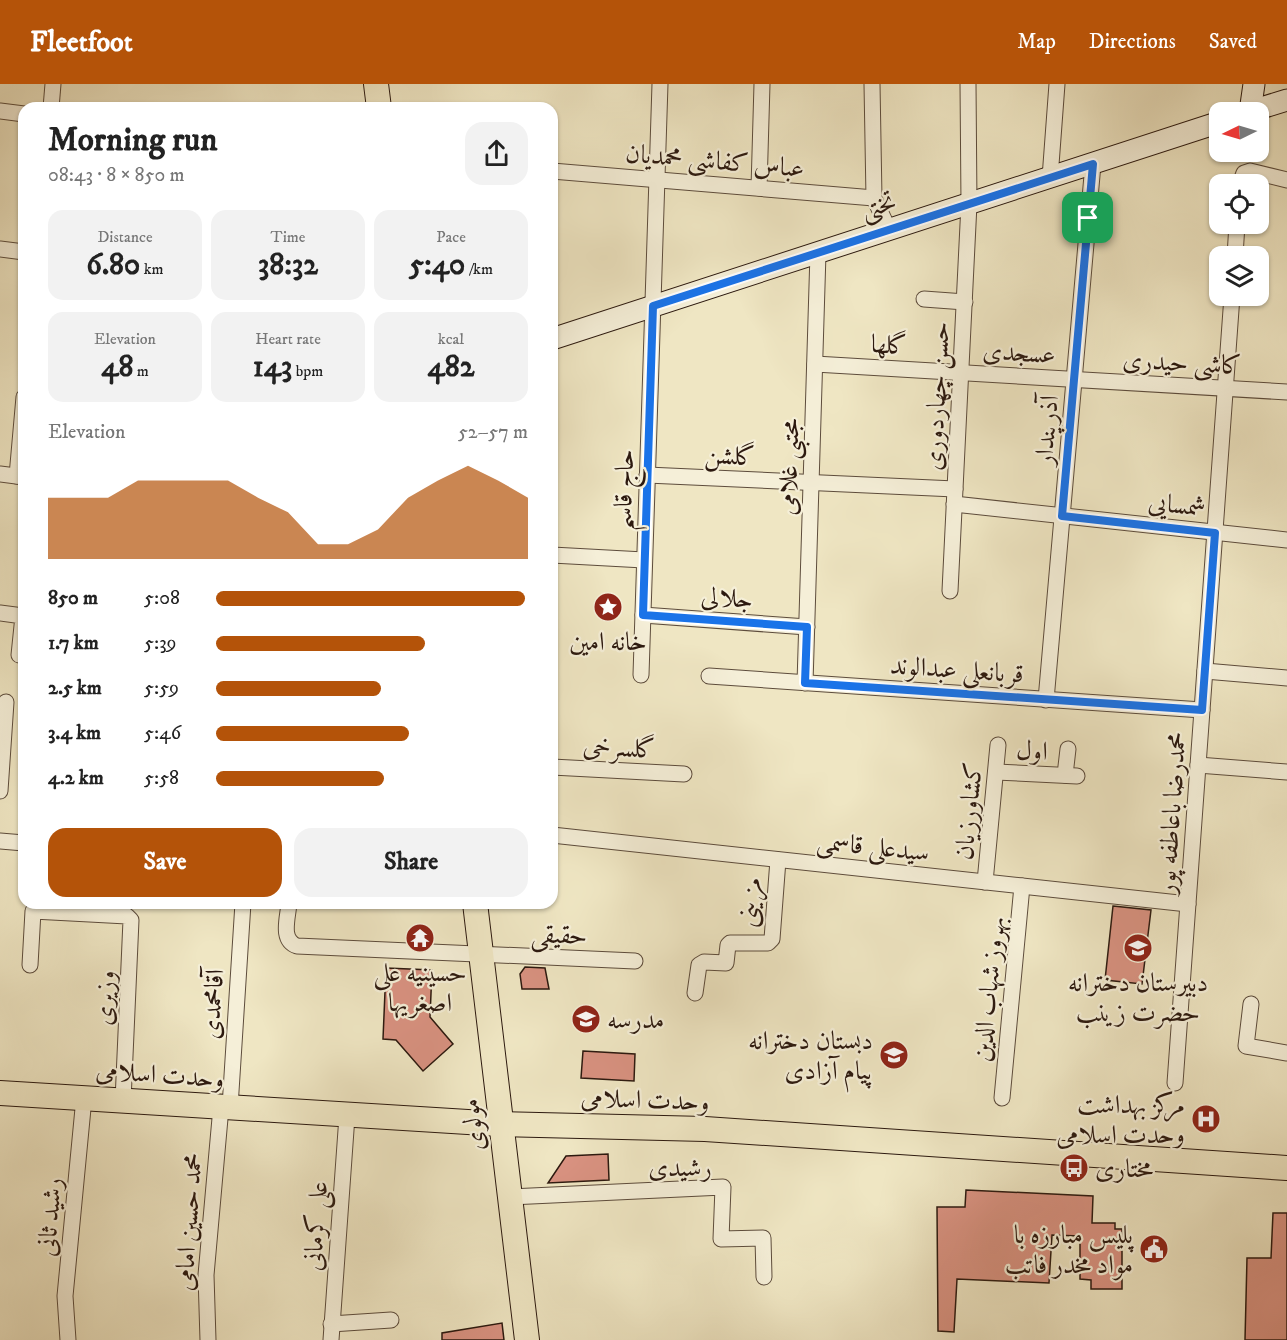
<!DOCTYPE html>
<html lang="en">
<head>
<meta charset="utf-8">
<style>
	body { margin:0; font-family:"IM FELL DW Pica",Amiri,serif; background:#f2f2f2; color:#222; height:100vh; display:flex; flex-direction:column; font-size:22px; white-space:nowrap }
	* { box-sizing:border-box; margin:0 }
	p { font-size:20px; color:#767676 }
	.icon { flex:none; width:33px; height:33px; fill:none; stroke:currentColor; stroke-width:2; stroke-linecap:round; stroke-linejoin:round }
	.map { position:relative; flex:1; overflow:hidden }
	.panel { position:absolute; left:18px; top:18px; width:540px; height:807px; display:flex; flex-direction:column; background:#fff; border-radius:18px; box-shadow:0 2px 4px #0004 }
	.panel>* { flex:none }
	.needle { width:39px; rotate:265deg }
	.tools { position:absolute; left:1209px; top:18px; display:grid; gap:12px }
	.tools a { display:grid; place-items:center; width:60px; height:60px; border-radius:12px; background:#fff; box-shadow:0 2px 4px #0004; font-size:30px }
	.pin { position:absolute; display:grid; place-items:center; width:51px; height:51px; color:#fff; margin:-26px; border-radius:12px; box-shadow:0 3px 9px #0006 }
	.round { display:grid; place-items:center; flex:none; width:63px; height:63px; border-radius:18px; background:#f2f2f2 }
	.summary { display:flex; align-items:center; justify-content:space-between; height:102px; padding:0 30px }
	h1 { font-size:33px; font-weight:700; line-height:45px }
	.figures { display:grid; grid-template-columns:repeat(3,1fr); gap:9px; height:102px; padding:6px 30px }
	.figures div { display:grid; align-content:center; border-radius:15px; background:#f2f2f2; text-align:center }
	.figures b { font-size:30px; font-weight:700 }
	.figures small { font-size:16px; font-weight:400 }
	.figures p { font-size:16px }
	.chart { height:168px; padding:12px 30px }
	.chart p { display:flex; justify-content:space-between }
	.chart svg { width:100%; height:108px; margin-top:6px; fill:#b45309; opacity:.7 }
	.cta { display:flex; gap:12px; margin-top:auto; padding:12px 30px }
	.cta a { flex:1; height:69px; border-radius:18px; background:#b45309; color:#fff; font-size:24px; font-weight:700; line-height:69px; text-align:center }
	.cta a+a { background:#f2f2f2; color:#222 }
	ul { padding:0 30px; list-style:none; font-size:20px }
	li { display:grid; grid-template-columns:96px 72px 1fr; align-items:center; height:45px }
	li i { height:15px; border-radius:8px; background:#b45309 }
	header { display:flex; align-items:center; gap:36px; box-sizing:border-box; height:84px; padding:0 30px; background:#b45309; color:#fff }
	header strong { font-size:28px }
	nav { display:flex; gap:33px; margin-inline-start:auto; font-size:21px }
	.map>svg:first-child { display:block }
</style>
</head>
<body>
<header>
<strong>Fleetfoot</strong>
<nav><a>Map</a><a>Directions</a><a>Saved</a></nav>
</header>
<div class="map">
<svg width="1287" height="1256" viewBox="0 0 1287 1256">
	<rect width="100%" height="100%" fill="#efe6c3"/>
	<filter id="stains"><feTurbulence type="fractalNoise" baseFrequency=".00333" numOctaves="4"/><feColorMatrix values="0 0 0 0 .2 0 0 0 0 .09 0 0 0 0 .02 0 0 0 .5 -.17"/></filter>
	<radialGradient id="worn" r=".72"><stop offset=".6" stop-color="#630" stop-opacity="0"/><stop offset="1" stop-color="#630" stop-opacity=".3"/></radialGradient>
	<!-- building -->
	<g fill="#d99281" stroke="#2c190f" stroke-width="1.5">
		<polygon points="1113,822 1151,826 1142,900 1105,896"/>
		<polygon points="525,883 545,884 549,905 522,905 520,890"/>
		<polygon points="386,884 432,886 430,933 453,960 423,987 396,956 383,955"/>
		<polygon points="583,967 635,970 634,997 581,994"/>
		<polygon points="608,1070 609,1096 548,1099 566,1072"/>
		<polygon points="966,1106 1093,1112 1092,1139 1115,1139 1115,1145 1122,1145 1122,1205 1091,1205 1091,1196 1080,1195 1080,1152 1052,1151 1049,1199 957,1195 954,1248 938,1247 937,1123 965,1123"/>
		<polygon points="1273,1129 1287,1129 1287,1256 1245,1256 1247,1174 1271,1174"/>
		<polygon points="502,1239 504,1256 442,1256 442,1249"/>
	</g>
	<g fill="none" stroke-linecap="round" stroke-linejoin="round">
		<!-- street casing -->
		<g stroke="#5d4c3c" stroke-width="17">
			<g id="street">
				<polyline points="872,0 874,114 889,146"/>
				<polyline points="51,24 53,0"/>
				<polyline points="0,27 24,30"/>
				<polyline points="552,87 874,114"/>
				<polyline points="1050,94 1057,0"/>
				<polyline points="1240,100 1244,89 1250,87 1287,96"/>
				<polyline points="759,104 762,0"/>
				<polyline points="0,165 24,168"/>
				<polyline points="1235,172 1237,140"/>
				<polyline points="924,215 965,218"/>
				<polyline points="815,280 1287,308"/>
				<polyline points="0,390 24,393"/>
				<polyline points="647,391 955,405"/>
				<polyline points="17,392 24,313"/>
				<polyline points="954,420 1287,456"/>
				<polyline points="552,471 644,476"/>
				<polyline points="950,507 969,120 968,0"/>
				<polyline points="0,529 23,532 19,571"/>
				<polyline points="643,531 807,543"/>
				<polyline points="1205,587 1287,594"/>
				<polyline points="641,591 660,0"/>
				<polyline points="709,592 1202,626"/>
				<polyline points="805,599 818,169"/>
				<polyline points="1046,616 1093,80"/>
				<polyline points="1198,681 1287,688"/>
				<polyline points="552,683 684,690"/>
				<polyline points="996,688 1077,692"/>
				<polyline points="1065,691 1068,665"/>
				<polyline points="0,707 6,618"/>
				<polyline points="552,751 1188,820"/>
				<polyline points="0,757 24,759"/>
				<polyline points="985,798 998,661"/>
				<path d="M289,819C288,834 280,856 297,862L635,877"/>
				<polyline points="30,881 33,827 127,832 131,836 123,1017"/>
				<polyline points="695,909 699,881 704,878 726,879 728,861 730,859 768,859 772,855 778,776"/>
				<polyline points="1251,920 1246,962 1287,969"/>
				<polyline points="1175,999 1232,212"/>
				<polyline points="1002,1014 1022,802"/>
				<polyline points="230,1023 243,819"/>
				<polyline points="510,1113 723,1103 721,1155 763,1154 764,1193"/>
				<polyline points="331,1240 391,1236"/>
				<polyline points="68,1256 65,1212 84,1014"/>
				<polyline points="208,1256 206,1191 221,1023"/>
				<polyline points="331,1256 347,1032"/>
			</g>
		</g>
		<!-- secondary casing -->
		<g stroke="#2c190f" stroke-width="23">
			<g id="secondary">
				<polyline points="1248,28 1287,16"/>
				<polyline points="1250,28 1254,0"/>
				<polyline points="552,255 1220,38"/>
			</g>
		</g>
		<!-- primary casing -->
		<g stroke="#2c190f" stroke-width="26">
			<g id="primary">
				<polyline points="376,0 379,24"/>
				<polyline points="475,819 527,1256"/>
				<polyline points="0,1009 500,1040 705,1045 1287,1084"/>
			</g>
		</g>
		<!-- street -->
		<use href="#street" stroke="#f5efd8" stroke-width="15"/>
		<!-- secondary -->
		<use href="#secondary" stroke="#f5efd8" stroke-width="21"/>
		<!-- primary -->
		<use href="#primary" stroke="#efe6c3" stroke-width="24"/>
	</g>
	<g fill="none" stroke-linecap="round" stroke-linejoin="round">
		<!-- route casing -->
		<g stroke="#fff" stroke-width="12">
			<polygon id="route" points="1093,80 1062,432 1215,449 1202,626 805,599 807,543 643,531 653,222"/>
		</g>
		<!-- route -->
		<use href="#route" stroke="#1a73e8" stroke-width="8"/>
	</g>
	<!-- icons -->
	<defs>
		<g id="sight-disc" transform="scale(1.5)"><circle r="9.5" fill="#8f2418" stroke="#f5efd8"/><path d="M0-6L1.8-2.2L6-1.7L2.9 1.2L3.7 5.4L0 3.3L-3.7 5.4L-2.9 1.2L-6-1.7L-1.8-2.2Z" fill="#fff"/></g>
		<g id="temple-disc" transform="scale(1.5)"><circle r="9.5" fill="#8f2418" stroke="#f5efd8"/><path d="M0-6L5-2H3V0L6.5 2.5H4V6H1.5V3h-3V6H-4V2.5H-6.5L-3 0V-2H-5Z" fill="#fff"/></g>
		<g id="school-disc" transform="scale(1.5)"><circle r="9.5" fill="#8f2418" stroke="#f5efd8"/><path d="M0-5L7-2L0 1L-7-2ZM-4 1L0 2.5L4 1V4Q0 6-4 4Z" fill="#fff"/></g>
		<g id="hospital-disc" transform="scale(1.5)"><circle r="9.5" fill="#8f2418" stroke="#f5efd8"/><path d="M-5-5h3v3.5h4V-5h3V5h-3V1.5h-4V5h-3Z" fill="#fff"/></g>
		<g id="bus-disc" transform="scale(1.5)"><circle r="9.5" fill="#8f2418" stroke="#f5efd8"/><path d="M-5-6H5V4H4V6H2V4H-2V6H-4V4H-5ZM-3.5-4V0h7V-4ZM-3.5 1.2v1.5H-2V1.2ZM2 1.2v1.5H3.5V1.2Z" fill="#fff"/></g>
		<g id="civic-disc" transform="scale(1.5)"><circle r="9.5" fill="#8f2418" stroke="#f5efd8"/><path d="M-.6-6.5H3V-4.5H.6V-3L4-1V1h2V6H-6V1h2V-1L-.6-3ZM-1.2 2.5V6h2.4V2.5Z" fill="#fff"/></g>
	</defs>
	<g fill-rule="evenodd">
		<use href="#sight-disc" x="608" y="523"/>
		<use href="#temple-disc" x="420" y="854"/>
		<use href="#school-disc" x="1138" y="864"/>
		<use href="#school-disc" x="586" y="935"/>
		<use href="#school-disc" x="894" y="971"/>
		<use href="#hospital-disc" x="1206" y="1035"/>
		<use href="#bus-disc" x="1074" y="1084"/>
		<use href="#civic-disc" x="1154" y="1165"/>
	</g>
	<g text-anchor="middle" stroke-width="4.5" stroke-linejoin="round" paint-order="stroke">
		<!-- street labels -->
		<g font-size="26" fill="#2c190f" stroke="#f5efd8">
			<text transform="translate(715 76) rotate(5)" y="9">عباس کفاشی محمدیان</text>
			<text transform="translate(878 121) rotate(-18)" y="9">تختی</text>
			<text transform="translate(889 260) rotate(3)" y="9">گلها</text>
			<text transform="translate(1019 268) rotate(3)" y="9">عسجدی</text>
			<text transform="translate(1182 278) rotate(3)" y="9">کاشی حیدری</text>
			<text transform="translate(936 312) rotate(-87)" y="9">حسن چهاردوری</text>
			<text transform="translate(1046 346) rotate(-85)" y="9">آذرپندار</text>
			<text transform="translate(730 371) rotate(3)" y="9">گلشن</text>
			<text transform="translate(788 383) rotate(-88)" y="9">مجتبی غلامی</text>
			<text transform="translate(623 406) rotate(-88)" y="9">حاج قاسم</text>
			<text transform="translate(1177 420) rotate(6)" y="9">شمسایی</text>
			<text transform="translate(727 513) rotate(4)" y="9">جلالی</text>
			<text transform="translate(957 585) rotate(4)" y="9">قربانعلی عبدالوند</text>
			<text transform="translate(619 663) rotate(3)" y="9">گلسرخی</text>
			<text transform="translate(1032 666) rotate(3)" y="9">اول</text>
			<text transform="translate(968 727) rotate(-84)" y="9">کشاورزیان</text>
			<text transform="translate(1171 729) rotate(-86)" y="9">محمدرضا باعاطفه پور</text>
			<text transform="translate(873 762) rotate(6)" y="9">سیدعلی قاسمی</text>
			<text transform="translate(749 818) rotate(-83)" y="9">مزینی</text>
			<text transform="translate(559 850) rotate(2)" y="9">حقیقی</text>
			<text transform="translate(988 905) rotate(-84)" y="9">بهروز شهاب الدین</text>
			<text transform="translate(104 914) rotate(-87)" y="9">وزیری</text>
			<text transform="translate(212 920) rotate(-86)" y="9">آقامحمدی</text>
			<text transform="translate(160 990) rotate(4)" y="9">وحدت اسلامی</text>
			<text transform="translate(645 1015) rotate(2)" y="9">وحدت اسلامی</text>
			<text transform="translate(472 1041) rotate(-97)" y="9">مولوی</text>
			<text x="680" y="1092">رشیدی</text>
			<text transform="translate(49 1133) rotate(-85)" y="9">رشید ثانی</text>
			<text transform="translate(188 1138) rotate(-86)" y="9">محمد حسین امامی</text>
			<text transform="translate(315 1142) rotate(-86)" y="9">علی کرمانی</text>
		</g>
		<!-- poi labels -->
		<g font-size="26" fill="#2c190f" stroke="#f5efd8">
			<text x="608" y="566">خانه امین</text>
			<text x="420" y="897">حسینیه علی<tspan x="420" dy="30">اصغریها</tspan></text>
			<text x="1138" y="907">دبیرستان دخترانه<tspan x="1138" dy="30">حضرت زینب</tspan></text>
			<text x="607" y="944" text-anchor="start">مدرسه</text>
			<text x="873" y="965" text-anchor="end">دبستان دخترانه<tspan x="873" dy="30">پیام آزادی</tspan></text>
			<text x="1185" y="1029" text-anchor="end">مرکز بهداشت<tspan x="1185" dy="30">وحدت اسلامی</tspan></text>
			<text x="1095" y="1093" text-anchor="start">مختاری</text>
			<text x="1133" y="1159" text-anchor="end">پلیس مبارزه با<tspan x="1133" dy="30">مواد مخدر فاتب</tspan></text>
		</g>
	</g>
	<rect width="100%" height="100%" filter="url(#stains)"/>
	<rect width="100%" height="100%" fill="url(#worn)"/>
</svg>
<div class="tools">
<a><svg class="needle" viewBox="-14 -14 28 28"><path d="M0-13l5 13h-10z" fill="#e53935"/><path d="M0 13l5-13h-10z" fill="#767676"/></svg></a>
<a><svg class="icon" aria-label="locate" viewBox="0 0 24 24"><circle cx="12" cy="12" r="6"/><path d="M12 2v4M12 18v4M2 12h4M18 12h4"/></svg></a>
<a><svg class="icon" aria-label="layers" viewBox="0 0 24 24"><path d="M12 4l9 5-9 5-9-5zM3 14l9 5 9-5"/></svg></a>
</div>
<div class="pin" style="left:1088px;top:134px;background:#1e9e55"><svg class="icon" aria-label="arrive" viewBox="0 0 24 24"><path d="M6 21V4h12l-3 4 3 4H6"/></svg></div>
<section class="panel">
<div class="summary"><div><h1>Morning run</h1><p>08:43 · 8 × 850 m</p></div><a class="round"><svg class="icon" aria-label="share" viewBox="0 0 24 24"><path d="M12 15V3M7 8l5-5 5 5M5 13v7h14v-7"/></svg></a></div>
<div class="figures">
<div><p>Distance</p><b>6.80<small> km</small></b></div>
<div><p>Time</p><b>38:32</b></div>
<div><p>Pace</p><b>5:40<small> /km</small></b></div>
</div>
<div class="figures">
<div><p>Elevation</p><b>48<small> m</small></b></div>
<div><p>Heart rate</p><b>143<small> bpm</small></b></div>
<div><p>kcal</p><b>482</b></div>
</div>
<div class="chart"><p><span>Elevation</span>52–57 m</p>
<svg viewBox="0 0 160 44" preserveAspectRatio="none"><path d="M0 44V19L10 19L20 19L30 12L40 12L50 12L60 12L70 19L80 25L90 38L100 38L110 32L120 19L130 12L140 6L150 12L160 19V44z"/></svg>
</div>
<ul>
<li><b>850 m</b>5:08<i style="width:99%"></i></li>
<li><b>1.7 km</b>5:39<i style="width:67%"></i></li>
<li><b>2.5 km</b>5:59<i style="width:53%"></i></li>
<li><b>3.4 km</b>5:46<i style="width:62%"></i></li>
<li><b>4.2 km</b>5:58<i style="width:54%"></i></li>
</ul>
<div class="cta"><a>Save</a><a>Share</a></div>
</section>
</div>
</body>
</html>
